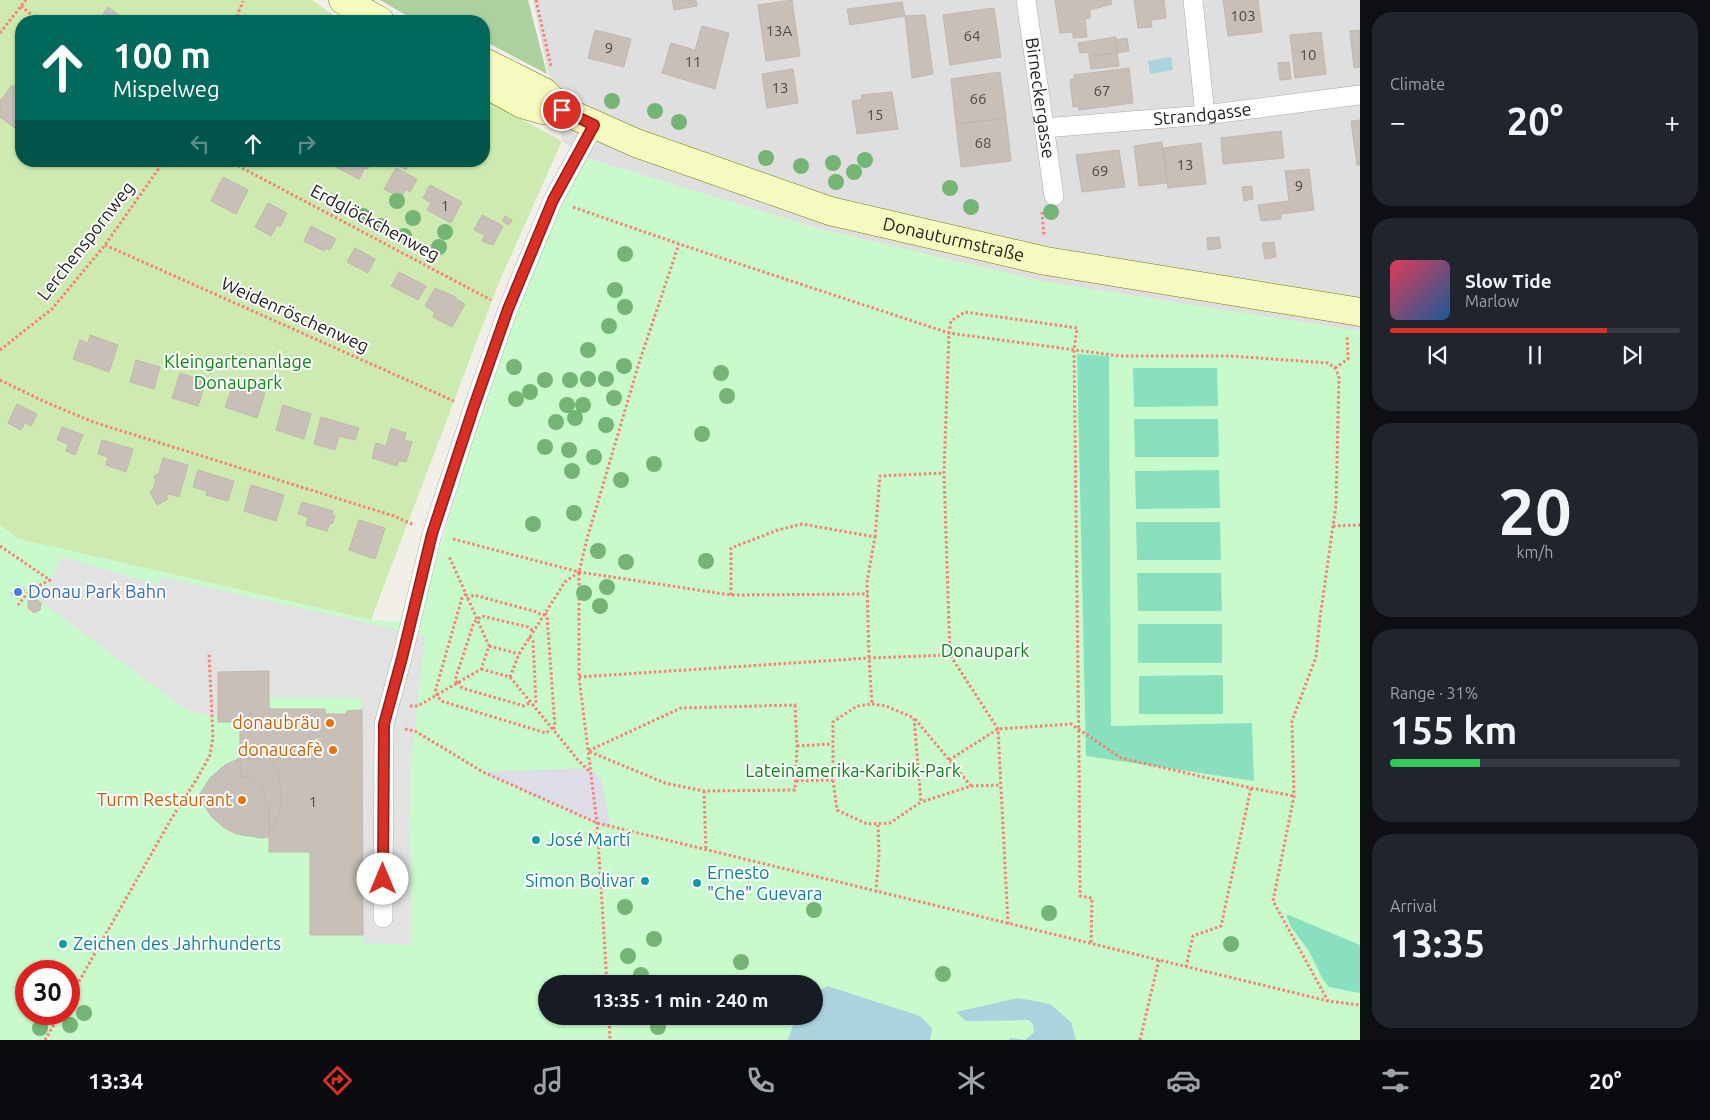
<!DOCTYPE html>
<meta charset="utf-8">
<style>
body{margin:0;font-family:Ubuntu,sans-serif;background:#20242c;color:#f1f3f6;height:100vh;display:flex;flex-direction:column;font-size:19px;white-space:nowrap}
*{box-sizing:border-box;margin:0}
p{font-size:16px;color:#9ea1a6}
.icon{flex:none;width:28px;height:28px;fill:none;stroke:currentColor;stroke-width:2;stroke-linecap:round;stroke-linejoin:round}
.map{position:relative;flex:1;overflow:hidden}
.side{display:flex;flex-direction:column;gap:12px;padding:12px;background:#0d0f14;width:350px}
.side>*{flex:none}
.banner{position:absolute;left:15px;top:15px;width:475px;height:152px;border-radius:20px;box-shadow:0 1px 4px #0004;background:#00695c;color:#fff;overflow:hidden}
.speed{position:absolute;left:15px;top:960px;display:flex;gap:10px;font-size:25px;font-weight:700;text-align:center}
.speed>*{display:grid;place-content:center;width:65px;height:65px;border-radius:50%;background:#171b24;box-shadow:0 1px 4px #0004;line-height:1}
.speed .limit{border:8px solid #d22;background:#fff;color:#111}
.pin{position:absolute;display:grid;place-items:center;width:42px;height:42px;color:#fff;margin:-21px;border:2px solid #fff;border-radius:50%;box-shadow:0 1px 5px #0007}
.me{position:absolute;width:55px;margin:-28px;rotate:0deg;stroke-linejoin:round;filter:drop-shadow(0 0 4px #0008)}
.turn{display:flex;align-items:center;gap:18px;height:105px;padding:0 15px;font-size:22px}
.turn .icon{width:65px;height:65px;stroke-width:2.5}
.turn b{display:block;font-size:35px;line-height:42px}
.lanes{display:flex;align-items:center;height:48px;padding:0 15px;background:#0003;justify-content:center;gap:25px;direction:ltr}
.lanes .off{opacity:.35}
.big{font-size:38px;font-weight:700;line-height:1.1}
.side .card{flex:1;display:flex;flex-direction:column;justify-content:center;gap:8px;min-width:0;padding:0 18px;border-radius:20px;background:#20242c}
.side .dial{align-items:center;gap:0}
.dial b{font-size:65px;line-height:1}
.song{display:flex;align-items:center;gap:15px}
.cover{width:60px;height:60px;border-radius:8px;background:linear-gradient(135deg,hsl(350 70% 55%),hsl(210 70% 35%))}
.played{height:5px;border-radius:2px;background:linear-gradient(90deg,#d93025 75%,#363941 75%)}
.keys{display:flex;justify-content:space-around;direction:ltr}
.heat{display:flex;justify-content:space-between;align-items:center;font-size:28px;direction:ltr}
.charge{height:8px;border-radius:4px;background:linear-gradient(90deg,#34c759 31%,#363941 0)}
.trip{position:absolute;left:538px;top:975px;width:285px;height:50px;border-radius:25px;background:#171b24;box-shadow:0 1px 4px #0004;font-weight:700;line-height:50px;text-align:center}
.menu{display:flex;height:80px;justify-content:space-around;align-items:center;background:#090b0e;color:#9ea1a6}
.menu .icon{width:35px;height:35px}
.menu .active{color:#d93025}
.menu b{font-size:22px;color:#f1f3f6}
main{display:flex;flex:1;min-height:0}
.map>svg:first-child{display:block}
</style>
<main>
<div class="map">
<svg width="1360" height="1040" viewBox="0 0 1360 1040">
<rect width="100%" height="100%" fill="#f2efe9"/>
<path fill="#e0dfdf" d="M533 0H1360V331L1054 287 820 229 583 157 562 141Z"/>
<path fill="#cdebb0" d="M0 0H312L342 21H21V161H484V99L562 141 498 285 371 620 18 539 0 525Z"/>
<path fill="#add19e" d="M380 0H528L547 74 490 44 484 43V21H416Z"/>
<path fill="#c8facc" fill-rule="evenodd" d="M583 157 820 229 1041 281 1360 331V1040H0V525L18 539 371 620 418 622 508 318ZM26 971H69V1014H26ZM546 984H814V1016H546Z"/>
<path fill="#88e0be" d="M1077 354 1109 356 1111 726 1252 723 1254 781 1086 756Z
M1133 368H1217L1218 406 1134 407Z
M1134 419H1218L1219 457H1135Z
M1219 470 1220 508 1136 509 1135 471Z
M1136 522H1220L1221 560H1137Z
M1137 573H1221L1222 611H1138Z
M1138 624H1222V663H1138Z
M1223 675V714H1139V676Z
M1286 914 1360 945V993L1329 987 1322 978 1309 951 1291 927Z"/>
<path fill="#e2e2e2" d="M62 557 159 585 161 577 425 636 410 773 409 824 412 945 363 943 361 698H270L269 672H218V715L207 716 188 710 178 704 39 600Z"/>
<path fill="#dddde8" d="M587 768 601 778 611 827 597 823 483 772Z"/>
<path fill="#aad3df" d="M1171 57 1173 70 1150 74 1148 61Z
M827 986 920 1016 932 1028 930 1040H788L796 1016H814V994Z
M1018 998 1050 1004 1071 1022 1076 1040H1009L1010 1038 1025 1040 1034 1032 1033 1024 1029 1020 966 1021 956 1012Z"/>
<path fill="#c7bfb8" stroke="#c4b6ab" d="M672 0H696L697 6 674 10Z
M792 0 800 56 766 61 758 5Z
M1055 0H1111L1112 4 1090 10V18L1085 19 1087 37 1073 38V32L1060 33Z
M1134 0H1164L1166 18 1151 20 1152 27 1138 28Z
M1223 0H1258L1262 32 1228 36Z
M902 2 905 16 850 25 847 9Z
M108 7 123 18 120 21H98Z
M994 8 1001 57 950 65 943 15Z
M925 15 933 74 912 78 905 16Z
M702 26 729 33 715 89 662 73 671 43 695 50Z
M595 30 631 39 624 67 588 58Z
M1360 30V67L1354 68 1350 31Z
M1321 32 1326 74 1295 78 1290 35Z
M1116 37 1117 53 1089 56V52L1080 53 1078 43Z
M1127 38 1129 51 1117 53 1116 40Z
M1117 53 1119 66 1091 69 1089 56Z
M1289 62 1291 79 1280 80 1278 63Z
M1129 68 1133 103 1079 110 1078 106 1073 107 1070 80 1074 79V75Z
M793 69 798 103 767 108 762 74Z
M1000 72 1006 118 956 124 951 79Z
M12 85 21 92V120L15 128 0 117V101Z
M892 92 898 129 857 134 852 101 862 99 861 95Z
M1006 118 1011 161 961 167 956 124Z
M1360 120V165H1357L1351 121Z
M1281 131 1284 158 1223 164 1221 138Z
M1162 142 1167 183 1139 186 1134 146Z
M1201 143 1206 184 1168 188 1163 148Z
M1119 150 1125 187 1082 192 1076 155Z
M334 161H372L368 169 365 168 359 179 332 165Z
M401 161 408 165 406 170 398 165Z
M396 168 417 179 410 192 406 189 401 198 384 189Z
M1309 169 1314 210 1281 214V219L1261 221 1258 205 1289 201 1285 171Z
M223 177 248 190 236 214 211 201Z
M430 185 462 202 451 223 427 210 431 203 423 198Z
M1252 186 1253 199 1244 201 1242 187Z
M268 203 287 213 280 227 277 225 271 236 255 227Z
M482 215 503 226 493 245 482 241 485 235 474 230Z
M505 216 512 220 509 225 502 221Z
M311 226 336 239 330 250 325 248 324 251 304 241Z
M1219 237 1221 248 1208 250 1207 238Z
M1274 242 1276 257 1265 259 1262 243Z
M355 248 375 259 368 273 347 262Z
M399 272 426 286 418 300 391 286Z
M435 288 456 297V299L465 304 452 327 433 317 435 312 425 306Z
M90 335 118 345 109 372 73 359 80 340 88 343Z
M136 360 160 367 154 389 130 382Z
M180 373 206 381 198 406 172 398Z
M234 382 265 393 257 418 225 407Z
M17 404 37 414 31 426 25 423 21 430 8 423Z
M283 405 311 414 304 439 276 430Z
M321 417 359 428 355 440 339 436 335 450 314 444Z
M62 427 83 435 75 455 66 451 68 444 57 440Z
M391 428 406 433 404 440 412 442 406 462 399 461 397 466 372 458 376 443 386 446Z
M102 440 133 449 126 472 106 465 108 457 98 454Z
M163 458 188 465 179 497 169 494 166 496 168 499 157 505 150 492 153 489 156 480 154 476 159 473Z
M198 470 234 481 228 501 206 495 207 491 193 487Z
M251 485 284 495 276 521 244 511Z
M302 502 333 511 332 515 335 516 332 524 330 523 327 531 306 525 308 517 298 514Z
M359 520 385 528 375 559 349 550Z
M18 585 25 590 18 599 11 594Z
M35 598 41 603 40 610 34 613 28 608V601Z
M269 671V709H325V714H346L347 711 362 710 363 935H310V852H269V804L263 805 266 800 261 784 247 776 242 778 240 758V722H218V672Z
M255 755 268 756 278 773 281 789V805L278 818 268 837 262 838 236 834 223 827 212 817 198 797 210 778 225 765 240 758Z"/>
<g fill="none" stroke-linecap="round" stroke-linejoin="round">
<g stroke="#a9a9a9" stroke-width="20">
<g id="minor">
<path id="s1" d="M1026 0 1054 196"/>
<path d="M1193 0 1205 115"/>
<path id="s2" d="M1044 128 1205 115 1360 95"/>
<path d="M383 918 384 724 402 658 432 534 473 409 508 309 553 200 594 125"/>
</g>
</g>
<g stroke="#707d05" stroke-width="29">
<g id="secondary">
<path d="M343 0 380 21"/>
<path id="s3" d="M484 62 544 92 562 110 636 143 830 211 1046 261 1360 312"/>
<path d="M484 83 522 104 543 110H562"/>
</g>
</g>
<path stroke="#fa8072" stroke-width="3" stroke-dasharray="2.5 2.5" stroke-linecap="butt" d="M536 0 551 67
M21 6 39 21
M235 21 243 1
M0 33 26 0
M229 161 491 300
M573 207 679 244 949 333 1120 356H1231L1328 363 1335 368 1339 376 1336 505 1333 526 1320 618 1316 657 1292 721 1294 796 1273 901 1328 1001
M1042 212 1044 236
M105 245 454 401
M0 350 52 309 105 245 164 161
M1335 368 1348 359 1347 335
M0 380 43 401 93 422 394 516 414 525
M1333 526 1360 525
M875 537 880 476 944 473
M453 539 579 572 731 595 868 594
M0 546 50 580 30 590 18 605
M466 594 462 598 435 692 441 701 546 733 552 728
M731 595V548L778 530 802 524 875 537 867 582 869 658 872 704
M467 599 474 595 537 612 543 616
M545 613 547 616 555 727 553 729
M529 637 533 641 536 703 533 705
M489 646 519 654
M481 669 510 677 519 654 565 582 579 572
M510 677 578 760 590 772
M579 677 869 658 950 655
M458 682 462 688 524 706 531 702
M457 683 455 680 474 622 482 616 528 627 533 631
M872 704 886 706 914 718 921 802 890 823 867 824 837 810 833 780V722L857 706Z
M795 705 797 746 795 790 704 791 665 783 588 751 681 708Z
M410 706H418L481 669 489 646 449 556
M915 719 971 786 921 802
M405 729 415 731 483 772 597 823 1159 960 1328 1001 1360 1005
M797 746 832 744
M949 760 998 729 1071 724 1121 758 1251 788 1294 796
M796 781 833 780
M971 786 1000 785
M704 791 706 850
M876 892 879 855 878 823
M1008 924 998 729 950 655 944 473 949 333 951 321 965 312 1077 328 1074 350 1079 755 1080 896 1092 898 1091 944
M1186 967 1193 936 1221 926 1251 788
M607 984 597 823 579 677V572L587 539 639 363 679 244
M69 999 170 821 198 777 210 755 213 738 209 653
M609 1016 610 1040
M45 1040 60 1014
M1140 1040 1159 960"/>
<use href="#minor" stroke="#fff" stroke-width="19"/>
<use href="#secondary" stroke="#f7fabf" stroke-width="28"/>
</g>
<g fill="#74b475">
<circle cx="612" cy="101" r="8"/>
<circle cx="655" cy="111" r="8"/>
<circle cx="679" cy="122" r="8"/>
<circle cx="766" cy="158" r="8"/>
<circle cx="865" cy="160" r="8"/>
<circle cx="833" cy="163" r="8"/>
<circle cx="801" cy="166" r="8"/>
<circle cx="854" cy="172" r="8"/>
<circle cx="836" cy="182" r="8"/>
<circle cx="950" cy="188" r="8"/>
<circle cx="397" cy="201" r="8"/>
<circle cx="971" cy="207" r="8"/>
<circle cx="1051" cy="212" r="8"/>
<circle cx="363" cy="216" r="8"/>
<circle cx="413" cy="218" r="8"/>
<circle cx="381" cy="226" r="8"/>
<circle cx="445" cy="232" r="8"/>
<circle cx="404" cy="236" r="8"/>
<circle cx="439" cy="247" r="8"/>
<circle cx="625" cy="254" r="8"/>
<circle cx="615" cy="290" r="8"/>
<circle cx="625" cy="307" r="8"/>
<circle cx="609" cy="326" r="8"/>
<circle cx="588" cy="350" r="8"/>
<circle cx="624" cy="366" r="8"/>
<circle cx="514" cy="367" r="8"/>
<circle cx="721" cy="373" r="8"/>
<circle cx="588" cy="379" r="8"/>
<circle cx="606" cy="379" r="8"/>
<circle cx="545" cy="380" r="8"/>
<circle cx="570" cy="380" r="8"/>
<circle cx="530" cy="392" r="8"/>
<circle cx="727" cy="396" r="8"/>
<circle cx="614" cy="398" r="8"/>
<circle cx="516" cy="399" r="8"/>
<circle cx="567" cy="405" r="8"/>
<circle cx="583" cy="405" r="8"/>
<circle cx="575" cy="418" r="8"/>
<circle cx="556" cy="422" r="8"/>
<circle cx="606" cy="425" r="8"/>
<circle cx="702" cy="434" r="8"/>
<circle cx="545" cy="447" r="8"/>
<circle cx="569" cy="450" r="8"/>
<circle cx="594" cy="457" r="8"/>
<circle cx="654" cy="464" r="8"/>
<circle cx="572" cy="471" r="8"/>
<circle cx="621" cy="480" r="8"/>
<circle cx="574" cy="513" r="8"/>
<circle cx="533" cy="524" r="8"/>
<circle cx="598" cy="551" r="8"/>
<circle cx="706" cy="561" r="8"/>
<circle cx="626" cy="562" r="8"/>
<circle cx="607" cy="587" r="8"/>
<circle cx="584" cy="593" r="8"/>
<circle cx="600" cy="606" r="8"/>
<circle cx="625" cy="907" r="8"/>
<circle cx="814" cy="910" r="8"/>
<circle cx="1049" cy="913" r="8"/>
<circle cx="654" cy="939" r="8"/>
<circle cx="1231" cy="944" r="8"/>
<circle cx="628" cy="956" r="8"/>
<circle cx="741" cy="962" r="8"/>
<circle cx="943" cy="974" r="8"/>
<circle cx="641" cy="975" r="8"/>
<circle cx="84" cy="1013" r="8"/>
<circle cx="70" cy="1025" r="8"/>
<circle cx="658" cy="1027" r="8"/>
<circle cx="40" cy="1028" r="8"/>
</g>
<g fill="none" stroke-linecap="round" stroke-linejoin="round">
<g stroke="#8d1f18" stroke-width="12">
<path id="route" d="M383 879 384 724 402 658 432 534 473 409 508 309 553 200 594 125 562 110"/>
</g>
<use href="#route" stroke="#d93025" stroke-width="9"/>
</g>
<circle fill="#3f7fe0" stroke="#fff" stroke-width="2" cx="18" cy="592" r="5"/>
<g fill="#e8710a" stroke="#fff" stroke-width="2">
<circle cx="330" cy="723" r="5"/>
<circle cx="333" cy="750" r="5"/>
<circle cx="242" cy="800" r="5"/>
</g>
<g fill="#0f9aa8" stroke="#fff" stroke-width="2">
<circle cx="536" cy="840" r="5"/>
<circle cx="645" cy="881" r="5"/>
<circle cx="697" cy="883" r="5"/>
<circle cx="63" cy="944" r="5"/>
</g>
<g text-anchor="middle" stroke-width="4" stroke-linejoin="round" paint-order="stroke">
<g font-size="15" fill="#4b4948">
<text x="1243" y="21">103</text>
<text x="779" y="36">13A</text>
<text x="972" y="41">64</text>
<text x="609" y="53">9</text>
<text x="1308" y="60">10</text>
<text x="693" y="67">11</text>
<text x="780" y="93">13</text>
<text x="1102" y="96">67</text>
<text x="978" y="104">66</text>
<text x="875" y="120">15</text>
<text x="983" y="148">68</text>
<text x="1185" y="170">13</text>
<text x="1100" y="176">69</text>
<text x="1299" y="191">9</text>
<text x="445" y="211">1</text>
<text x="313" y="807">1</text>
</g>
<g font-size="18" fill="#222" stroke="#fff">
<text dy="6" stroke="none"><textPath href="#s1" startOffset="99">Birneckergasse</textPath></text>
<text dy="6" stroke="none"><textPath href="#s2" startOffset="159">Strandgasse</textPath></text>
<text transform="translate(375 223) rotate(28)" y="6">Erdglöckchenweg</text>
<text dy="6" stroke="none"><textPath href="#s3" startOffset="506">Donauturmstraße</textPath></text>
<text transform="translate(86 241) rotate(-52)" y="6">Lerchenspornweg</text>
<text transform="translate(295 315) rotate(24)" y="6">Weidenröschenweg</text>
</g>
<g font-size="18" fill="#0c8416" stroke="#fff">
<text x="238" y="368">Kleingartenanlage<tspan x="238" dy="21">Donaupark</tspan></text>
<text x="985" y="657">Donaupark</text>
<text x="853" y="777">Lateinamerika-Karibik-Park</text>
</g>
<g font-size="18" fill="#366cbe" stroke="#fff" text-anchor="start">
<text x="28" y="598">Donau Park Bahn</text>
</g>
<g font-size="18" fill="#c56008" stroke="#fff" text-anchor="end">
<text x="320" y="729">donaubräu</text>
<text x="323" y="756">donaucafè</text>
<text x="232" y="806">Turm Restaurant</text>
</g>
<g font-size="18" fill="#0d838f" stroke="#fff" text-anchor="start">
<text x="546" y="846">José Martí</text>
<text x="707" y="879">Ernesto<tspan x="707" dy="21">"Che" Guevara</tspan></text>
<text x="635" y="887" text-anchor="end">Simon Bolivar</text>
<text x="73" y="950">Zeichen des Jahrhunderts</text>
</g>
</g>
</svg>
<div class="speed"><div class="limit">30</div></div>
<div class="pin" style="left:562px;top:110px;background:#d93025"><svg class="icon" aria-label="arrive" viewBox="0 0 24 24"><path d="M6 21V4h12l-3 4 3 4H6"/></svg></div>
<svg class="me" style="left:383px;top:879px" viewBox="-20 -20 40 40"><circle r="19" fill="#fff"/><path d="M0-13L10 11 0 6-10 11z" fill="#d93025"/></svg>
<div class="trip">13:35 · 1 min · 240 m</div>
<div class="banner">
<div class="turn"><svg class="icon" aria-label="ahead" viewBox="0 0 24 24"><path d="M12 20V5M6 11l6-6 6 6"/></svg><div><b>100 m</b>Mispelweg</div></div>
<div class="lanes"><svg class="icon off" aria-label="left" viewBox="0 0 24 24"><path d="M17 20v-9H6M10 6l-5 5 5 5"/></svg><svg class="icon" aria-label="ahead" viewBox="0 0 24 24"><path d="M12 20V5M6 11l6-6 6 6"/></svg><svg class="icon off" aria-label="right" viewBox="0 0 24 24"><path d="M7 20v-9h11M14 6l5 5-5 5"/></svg></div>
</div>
</div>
<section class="side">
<div class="card"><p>Climate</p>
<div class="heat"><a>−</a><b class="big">20°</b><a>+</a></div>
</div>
<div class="card">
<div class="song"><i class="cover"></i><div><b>Slow Tide</b><p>Marlow</p></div></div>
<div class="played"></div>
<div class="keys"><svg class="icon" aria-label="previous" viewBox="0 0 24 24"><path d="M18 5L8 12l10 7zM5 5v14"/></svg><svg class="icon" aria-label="pause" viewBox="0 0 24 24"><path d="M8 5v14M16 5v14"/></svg><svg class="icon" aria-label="next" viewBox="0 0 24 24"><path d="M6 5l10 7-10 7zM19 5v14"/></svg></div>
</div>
<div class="card dial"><b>20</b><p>km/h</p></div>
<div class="card"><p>Range · 31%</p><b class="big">155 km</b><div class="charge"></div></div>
<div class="card"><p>Arrival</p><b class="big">13:35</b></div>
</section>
</main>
<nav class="menu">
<b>13:34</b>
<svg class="icon active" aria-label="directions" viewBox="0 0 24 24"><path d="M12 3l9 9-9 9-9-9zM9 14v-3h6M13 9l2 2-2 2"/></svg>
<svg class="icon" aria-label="music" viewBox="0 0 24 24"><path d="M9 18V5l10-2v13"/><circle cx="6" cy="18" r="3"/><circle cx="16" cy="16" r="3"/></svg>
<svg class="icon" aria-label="phone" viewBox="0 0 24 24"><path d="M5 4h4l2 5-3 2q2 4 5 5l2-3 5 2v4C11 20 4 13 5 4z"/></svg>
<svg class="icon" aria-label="climate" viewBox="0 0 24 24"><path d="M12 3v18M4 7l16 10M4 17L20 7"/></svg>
<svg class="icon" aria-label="car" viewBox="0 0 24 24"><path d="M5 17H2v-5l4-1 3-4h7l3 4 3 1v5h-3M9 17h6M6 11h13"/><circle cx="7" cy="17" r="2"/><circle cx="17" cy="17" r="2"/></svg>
<svg class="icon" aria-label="filters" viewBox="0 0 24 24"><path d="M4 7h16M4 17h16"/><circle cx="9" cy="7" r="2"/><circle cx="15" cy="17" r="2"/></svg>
<b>20°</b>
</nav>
